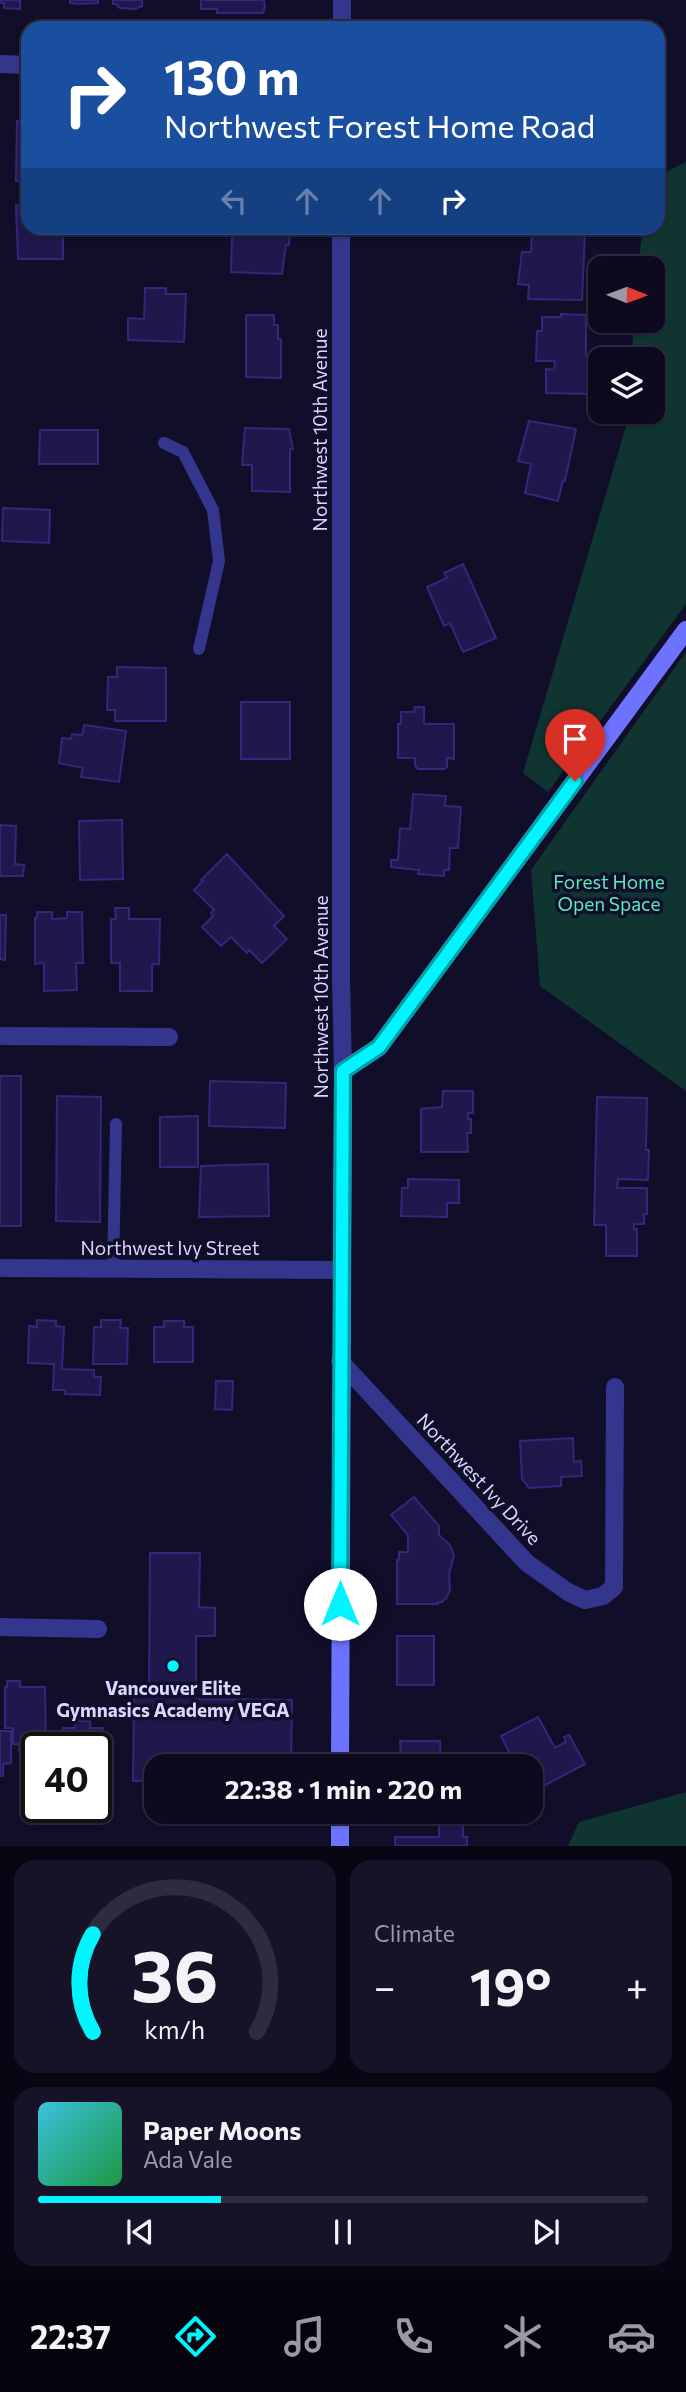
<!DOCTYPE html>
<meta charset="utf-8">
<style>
body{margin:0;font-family:Commissioner,sans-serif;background:#161329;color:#f1f3f6;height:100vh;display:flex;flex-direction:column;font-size:26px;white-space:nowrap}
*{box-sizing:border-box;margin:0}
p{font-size:23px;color:#9a9aa5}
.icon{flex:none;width:38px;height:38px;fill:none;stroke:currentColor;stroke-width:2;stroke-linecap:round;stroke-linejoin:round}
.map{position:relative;height:1846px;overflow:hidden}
.panel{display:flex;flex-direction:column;gap:14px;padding:14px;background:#070612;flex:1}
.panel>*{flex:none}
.guide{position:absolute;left:21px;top:21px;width:644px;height:214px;border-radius:21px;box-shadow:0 2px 5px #0004,0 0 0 2px #2d2b3e;background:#1a4fa0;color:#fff;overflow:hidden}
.needle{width:46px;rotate:91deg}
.tools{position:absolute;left:588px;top:256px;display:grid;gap:14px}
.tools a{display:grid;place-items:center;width:77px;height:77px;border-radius:14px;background:#0d0a20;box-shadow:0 2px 5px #0004,0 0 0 2px #2d2b3e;font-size:35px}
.speed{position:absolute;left:21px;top:1732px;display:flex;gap:14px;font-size:35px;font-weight:700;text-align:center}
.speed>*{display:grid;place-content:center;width:91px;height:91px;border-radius:50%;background:#0d0a20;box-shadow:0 2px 5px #0004,0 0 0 2px #2d2b3e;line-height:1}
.speed .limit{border:4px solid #111;border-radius:10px;background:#fff;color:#111}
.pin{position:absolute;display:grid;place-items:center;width:60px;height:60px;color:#fff;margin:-72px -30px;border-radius:50% 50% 50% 0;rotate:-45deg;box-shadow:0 0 7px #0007}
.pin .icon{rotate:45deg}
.me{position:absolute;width:77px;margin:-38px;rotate:0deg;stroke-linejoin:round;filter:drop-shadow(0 0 5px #0008)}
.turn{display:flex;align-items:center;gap:24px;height:147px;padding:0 28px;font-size:32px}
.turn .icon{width:91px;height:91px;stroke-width:2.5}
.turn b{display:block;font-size:49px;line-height:60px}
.lanes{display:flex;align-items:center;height:66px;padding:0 28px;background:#0003;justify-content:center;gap:35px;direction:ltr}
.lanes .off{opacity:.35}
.big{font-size:52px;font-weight:700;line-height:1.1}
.panel .tile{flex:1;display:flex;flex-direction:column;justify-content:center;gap:10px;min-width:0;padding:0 24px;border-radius:21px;background:#161329}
.panel .dial{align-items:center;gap:0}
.dial svg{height:182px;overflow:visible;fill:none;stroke:#2d2b3e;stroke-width:7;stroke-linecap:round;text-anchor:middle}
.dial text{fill:#f1f3f6;stroke:none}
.song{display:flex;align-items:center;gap:21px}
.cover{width:84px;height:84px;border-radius:10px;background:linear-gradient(135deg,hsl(190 70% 55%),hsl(140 70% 35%))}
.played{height:7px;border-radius:4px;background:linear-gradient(90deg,#02f5ff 30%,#2d2b3e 30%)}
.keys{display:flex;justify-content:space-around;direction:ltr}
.heat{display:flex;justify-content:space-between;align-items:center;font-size:38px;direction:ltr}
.panel .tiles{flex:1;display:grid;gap:14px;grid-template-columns:1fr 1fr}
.tile:last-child{grid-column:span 2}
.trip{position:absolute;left:144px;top:1754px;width:399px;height:70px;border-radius:21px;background:#0d0a20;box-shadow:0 2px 5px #0004,0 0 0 2px #2d2b3e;font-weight:700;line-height:70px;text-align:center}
.tab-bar{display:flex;height:112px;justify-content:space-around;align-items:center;background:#05040d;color:#9a9aa5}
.tab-bar .icon{width:49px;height:49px}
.tab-bar .current{color:#02f5ff}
.tab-bar b{font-size:32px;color:#f1f3f6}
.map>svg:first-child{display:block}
</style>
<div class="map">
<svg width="686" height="1846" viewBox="0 0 686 1846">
<rect width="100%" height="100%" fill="#110e2a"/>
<path fill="#103531" d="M686 162V604L548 792 523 773 627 423 628 411H653V359H632L634 320H653V268H638L643 228H658V176Z
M686 652V1091L540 986 531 870Z
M686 1792V1846H568L579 1822Z"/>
<path fill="#1f184d" stroke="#33277b" stroke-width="2" d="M0 0H20V9L4 8V3H0Z
M70 0H98V3L81 4 70 3Z
M113 0H142V6L135 9 120 8 116 4H113Z
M201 0H264L265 7 263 13H217V9H201Z
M17 121H28V181H16Z
M25 203H28V228H63V259H18L16 205 25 206Z
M225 228H290L289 245H286L282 274 231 272 232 234 224 233Z
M532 228H569V230L585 231 582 300 528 299 529 285 518 284 522 252H531Z
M145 288H166V294H186L184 342 128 340V318L144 319Z
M561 314 586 315V355H590L589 394 546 393V369L554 370 555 361H536L537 331H542V317H561Z
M246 315H274V325H278V339H281V378L246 377Z
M529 421 576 429 565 481 563 480 558 501 525 493 531 464 518 461Z
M245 428 289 429 293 449H290V492L252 491V465H242Z
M40 430H98V464H39Z
M3 508 50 510 49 543 2 541Z
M463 564 496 638 463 652 450 623 444 626 427 587 447 578 444 573Z
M117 667 166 668V721H115V710H107L108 677H117Z
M241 702H290V759H241Z
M415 707H424V724H454V759L447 758V767L444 769H418L415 766V758H398V724H401V712H414Z
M84 725 126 731 119 782 81 777 83 768 59 763 62 738 71 739 72 734 82 735Z
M413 794 446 796 445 806 461 807 458 848H450L449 870H444V876L418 874 419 870 391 867V860H398L400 828 410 829Z
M122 820 123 879 80 880 79 821Z
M0 825 16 826 15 864 24 865 23 876H0Z
M227 854 284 916 274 926 287 939 262 963 249 950 247 953 231 937 221 946 202 927 213 916 211 913 214 910 194 890 203 881 201 880Z
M115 908H129V919H160L159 964H152V991H120V963H111V919H116Z
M37 912H52V919L67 918V912H82L83 963H76L77 990 44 991V963L35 964V918H37Z
M0 915H6L5 960 0 959Z
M0 1076H21V1226H0Z
M210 1081 286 1083 285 1128 209 1126Z
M443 1091H473V1113H468V1119H471V1133H467L468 1152H421V1109L442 1107Z
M57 1096 101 1097 100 1222 56 1221Z
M597 1097 647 1098 646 1150H649L648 1180 618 1179 617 1188H647V1214H644V1224H634V1229H637V1256H606V1225H594Z
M198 1116V1167H160V1117Z
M268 1164 269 1216 199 1217 201 1166Z
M408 1179 459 1180V1203H447V1217L401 1216 402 1188H408Z
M37 1320 56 1321V1326L64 1327 62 1369 94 1370V1377H101L100 1395 65 1394V1390H53L54 1364 28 1363 29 1326 37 1327Z
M101 1320H121L120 1328H128L127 1364H93L94 1327H101Z
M164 1321H184V1327H193V1362H154V1327H164Z
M216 1381H233L232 1410 215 1409Z
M573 1438 574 1462 581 1461 582 1476 561 1477V1486L529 1488 522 1479 520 1441Z
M414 1497 439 1526V1535L450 1545 454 1556 449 1574 450 1590 447 1597 442 1602H438V1604H397V1560H399V1552H408V1535L391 1515Z
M150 1553H200L199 1607 215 1608V1636H196V1699L292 1700 291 1766H156V1781H133L134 1695H149Z
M397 1636H434V1685H397Z
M7 1681H20V1687H45L46 1744H35V1752H19V1744H13V1728H5V1687H7Z
M538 1717 555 1748 566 1742 564 1737 569 1735 585 1764 530 1793V1766H516L501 1736Z
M76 1721H90V1728H103L104 1767H96V1748H63V1728H75Z
M0 1731H11V1763L3 1764V1776H0Z
M400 1741H440L441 1766H397V1764L405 1763 406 1758H401Z
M58 1808H86L87 1810 58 1811Z
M439 1811H469V1817L439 1818Z
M439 1822H463V1837H467V1846H395V1837H439Z"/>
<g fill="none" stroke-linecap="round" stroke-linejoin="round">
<path stroke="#34368d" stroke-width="12" d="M164 443 183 452 213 510 219 561 199 649
M113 1269 116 1124"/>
<path stroke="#34368d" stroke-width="18" d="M342 28V0
M0 64 28 65
M341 228V978L343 1071
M0 1036 169 1037
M0 1268 340 1270
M340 1361 527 1563 568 1592 585 1600 603 1596 614 1587 615 1387
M0 1627 98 1629"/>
<path stroke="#6d73ff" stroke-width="18" d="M340 1766 343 1071 379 1047 686 630
M340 1846V1811"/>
</g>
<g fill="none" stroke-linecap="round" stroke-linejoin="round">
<g stroke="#019fa6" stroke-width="18">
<path id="route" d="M340 1604 343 1071 379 1047 575 781"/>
</g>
<use href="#route" stroke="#02f5ff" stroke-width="12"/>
</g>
<circle fill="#02f5ff" stroke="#110e2a" stroke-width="2.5" cx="173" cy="1666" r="7"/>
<g text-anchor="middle" stroke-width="7" stroke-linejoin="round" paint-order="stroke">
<g font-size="19" fill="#d9d6ff" stroke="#110e2a">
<text transform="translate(320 430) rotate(-90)" y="7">Northwest 10th Avenue</text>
<text transform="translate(321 997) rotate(-90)" y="7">Northwest 10th Avenue</text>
<text x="170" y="1255">Northwest Ivy Street</text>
<text transform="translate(479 1479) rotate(47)" y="7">Northwest Ivy Drive</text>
</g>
<g font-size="19" fill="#56ecbd" stroke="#110e2a">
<text x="609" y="889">Forest Home<tspan x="609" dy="22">Open Space</tspan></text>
</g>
<g font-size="19" font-weight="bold" fill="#d9d6ff" stroke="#110e2a">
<text x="173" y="1695">Vancouver Elite<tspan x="173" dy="22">Gymnasics Academy VEGA</tspan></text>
</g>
</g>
</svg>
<div class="tools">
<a><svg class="needle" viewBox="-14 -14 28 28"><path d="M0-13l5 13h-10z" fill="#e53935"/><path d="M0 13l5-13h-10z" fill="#9a9aa5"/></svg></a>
<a><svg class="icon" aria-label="layers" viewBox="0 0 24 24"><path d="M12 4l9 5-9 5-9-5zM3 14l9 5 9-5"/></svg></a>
</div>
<div class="speed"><div class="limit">40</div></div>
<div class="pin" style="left:575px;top:781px;background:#d93025"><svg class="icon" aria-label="arrive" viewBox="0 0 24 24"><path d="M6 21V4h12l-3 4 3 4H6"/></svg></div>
<svg class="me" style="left:340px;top:1604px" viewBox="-20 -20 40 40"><circle r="19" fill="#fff"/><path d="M0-13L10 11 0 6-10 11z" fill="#02f5ff"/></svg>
<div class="trip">22:38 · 1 min · 220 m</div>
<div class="guide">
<div class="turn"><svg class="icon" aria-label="right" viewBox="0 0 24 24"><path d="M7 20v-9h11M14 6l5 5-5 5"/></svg><div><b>130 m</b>Northwest Forest Home Road</div></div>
<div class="lanes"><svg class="icon off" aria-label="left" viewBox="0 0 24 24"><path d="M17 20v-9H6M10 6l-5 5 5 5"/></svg><svg class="icon off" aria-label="ahead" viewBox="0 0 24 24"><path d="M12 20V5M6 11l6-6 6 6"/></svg><svg class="icon off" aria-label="ahead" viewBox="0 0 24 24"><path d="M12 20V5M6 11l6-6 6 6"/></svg><svg class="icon" aria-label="right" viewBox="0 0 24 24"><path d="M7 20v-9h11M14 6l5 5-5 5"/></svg></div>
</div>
</div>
<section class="panel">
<div class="tiles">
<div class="tile dial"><svg viewBox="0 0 100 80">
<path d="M14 69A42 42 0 1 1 86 69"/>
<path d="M14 69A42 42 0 0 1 14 26" stroke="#02f5ff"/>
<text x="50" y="56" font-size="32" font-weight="700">36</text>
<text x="50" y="72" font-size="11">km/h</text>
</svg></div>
<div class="tile"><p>Climate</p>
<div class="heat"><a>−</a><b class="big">19°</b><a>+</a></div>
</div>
<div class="tile">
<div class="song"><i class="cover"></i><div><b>Paper Moons</b><p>Ada Vale</p></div></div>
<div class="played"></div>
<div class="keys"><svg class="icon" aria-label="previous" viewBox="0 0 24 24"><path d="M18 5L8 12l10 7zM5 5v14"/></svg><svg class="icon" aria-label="pause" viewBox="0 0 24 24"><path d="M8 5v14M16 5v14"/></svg><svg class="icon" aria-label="next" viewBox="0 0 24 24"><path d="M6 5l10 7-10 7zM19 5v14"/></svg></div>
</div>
</div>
</section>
<nav class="tab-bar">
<b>22:37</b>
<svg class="icon current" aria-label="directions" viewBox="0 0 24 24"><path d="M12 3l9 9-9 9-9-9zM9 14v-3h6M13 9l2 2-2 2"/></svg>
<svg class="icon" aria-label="music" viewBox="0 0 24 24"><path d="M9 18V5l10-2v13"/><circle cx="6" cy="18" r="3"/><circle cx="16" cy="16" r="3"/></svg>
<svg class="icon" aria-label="phone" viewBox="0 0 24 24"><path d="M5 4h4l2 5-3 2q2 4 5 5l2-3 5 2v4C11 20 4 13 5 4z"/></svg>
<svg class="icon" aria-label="climate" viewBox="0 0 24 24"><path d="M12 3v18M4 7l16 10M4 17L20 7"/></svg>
<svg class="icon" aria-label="car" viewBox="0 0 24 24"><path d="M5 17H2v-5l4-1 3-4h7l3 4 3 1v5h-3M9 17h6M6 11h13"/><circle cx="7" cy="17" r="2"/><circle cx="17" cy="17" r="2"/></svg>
</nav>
